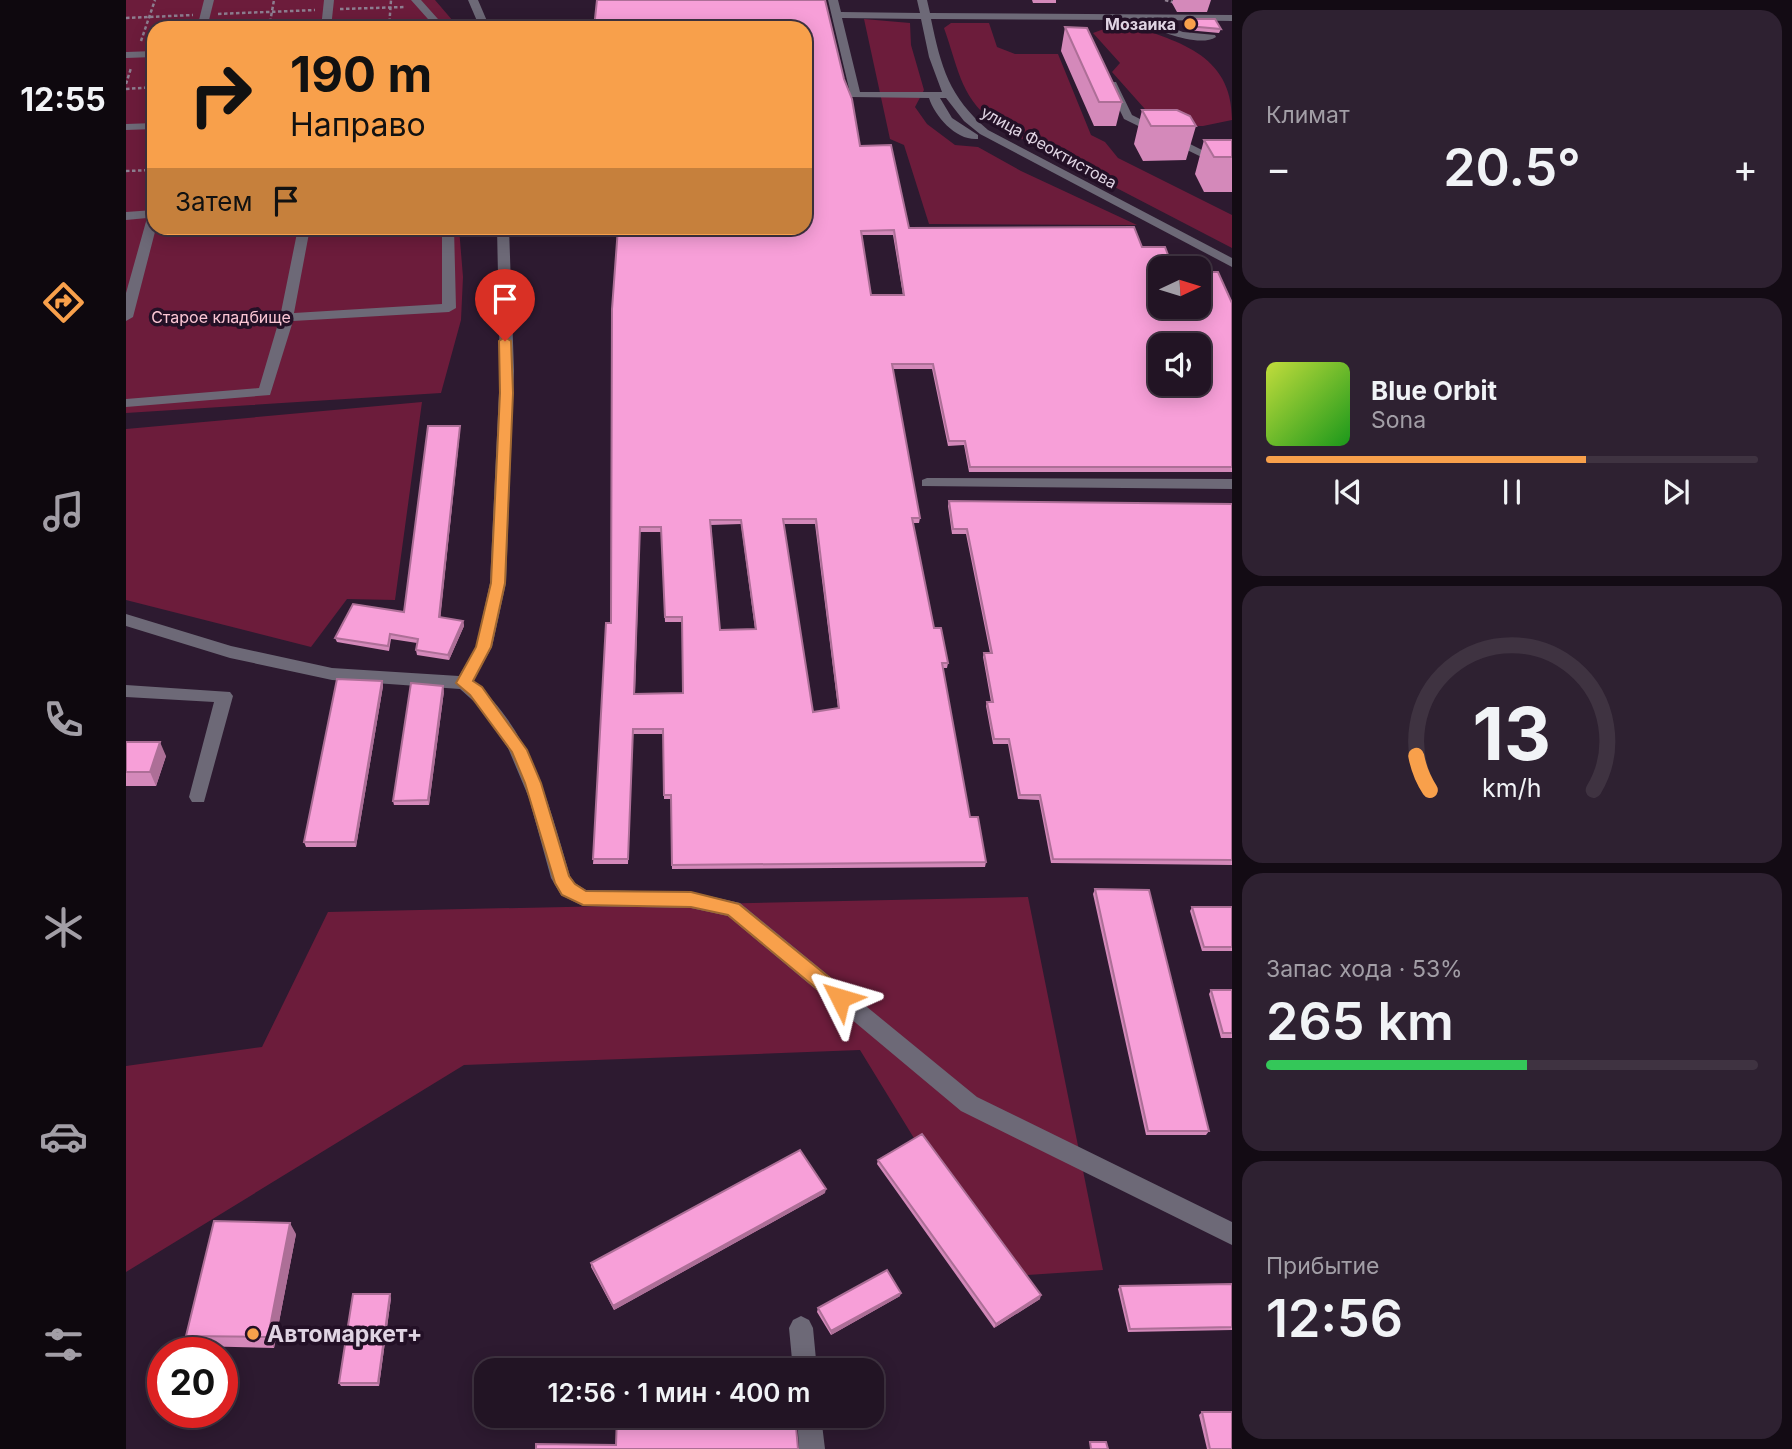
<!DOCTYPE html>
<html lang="ru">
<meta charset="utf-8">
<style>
body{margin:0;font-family:Inter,sans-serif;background:#2e2131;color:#f1f3f6;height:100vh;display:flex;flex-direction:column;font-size:26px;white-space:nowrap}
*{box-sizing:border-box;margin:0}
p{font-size:23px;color:#a29ea6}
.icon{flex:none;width:38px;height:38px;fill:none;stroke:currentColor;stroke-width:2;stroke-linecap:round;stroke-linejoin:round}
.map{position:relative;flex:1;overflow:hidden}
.side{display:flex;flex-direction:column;gap:10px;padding:10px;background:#130b14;width:560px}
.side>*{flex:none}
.guide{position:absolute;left:21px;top:21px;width:665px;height:214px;border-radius:21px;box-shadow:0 4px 18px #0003,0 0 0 2px #3f3341;background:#f8a04b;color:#111;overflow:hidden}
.needle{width:46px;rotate:86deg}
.tools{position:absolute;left:1022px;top:256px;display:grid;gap:14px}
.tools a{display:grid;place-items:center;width:63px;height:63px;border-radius:14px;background:#221424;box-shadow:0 4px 18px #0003,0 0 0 2px #3f3341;font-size:35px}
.speed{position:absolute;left:21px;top:1337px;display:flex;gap:14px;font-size:35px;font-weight:700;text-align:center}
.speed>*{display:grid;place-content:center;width:91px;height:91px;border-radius:50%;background:#221424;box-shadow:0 4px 18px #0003,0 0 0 2px #3f3341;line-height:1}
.speed .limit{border:10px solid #d22;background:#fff;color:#111}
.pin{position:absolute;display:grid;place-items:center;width:60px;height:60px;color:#fff;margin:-72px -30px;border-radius:50% 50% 50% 0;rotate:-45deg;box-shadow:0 0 7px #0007}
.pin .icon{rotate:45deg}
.me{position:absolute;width:77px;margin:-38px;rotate:310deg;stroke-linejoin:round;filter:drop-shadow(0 0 5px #0008)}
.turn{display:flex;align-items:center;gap:24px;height:147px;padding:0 28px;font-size:32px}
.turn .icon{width:91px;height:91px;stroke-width:2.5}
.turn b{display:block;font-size:49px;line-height:60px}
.then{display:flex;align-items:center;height:66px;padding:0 28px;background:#0003;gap:14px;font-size:26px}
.big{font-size:52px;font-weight:600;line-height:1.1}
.side .card{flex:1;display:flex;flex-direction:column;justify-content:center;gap:10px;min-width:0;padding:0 24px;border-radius:21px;background:#2e2131}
.side .dial{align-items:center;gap:0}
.dial svg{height:182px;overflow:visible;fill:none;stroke:#3f3341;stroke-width:7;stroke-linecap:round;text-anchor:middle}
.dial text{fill:#f1f3f6;stroke:none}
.song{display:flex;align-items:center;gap:21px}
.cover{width:84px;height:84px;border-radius:10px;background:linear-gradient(135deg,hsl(70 70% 55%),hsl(120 70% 35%))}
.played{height:7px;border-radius:4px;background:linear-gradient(90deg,#f8a04b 65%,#3f3341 65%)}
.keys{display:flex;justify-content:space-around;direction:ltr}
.heat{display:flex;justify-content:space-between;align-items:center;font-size:38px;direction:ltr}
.charge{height:10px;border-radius:5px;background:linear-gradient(90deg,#34c759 53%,#3f3341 0)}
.trip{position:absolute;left:348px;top:1358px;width:410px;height:70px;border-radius:21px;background:#221424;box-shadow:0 4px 18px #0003,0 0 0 2px #3f3341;font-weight:600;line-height:70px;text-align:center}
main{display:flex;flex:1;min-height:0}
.tab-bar{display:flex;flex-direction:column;width:126px;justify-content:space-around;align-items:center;background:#0e080e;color:#a29ea6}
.tab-bar .icon{width:49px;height:49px}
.tab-bar .on{color:#f8a04b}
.tab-bar b{font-size:32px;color:#f1f3f6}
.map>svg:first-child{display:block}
</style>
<main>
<nav class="tab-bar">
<b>12:55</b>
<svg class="icon on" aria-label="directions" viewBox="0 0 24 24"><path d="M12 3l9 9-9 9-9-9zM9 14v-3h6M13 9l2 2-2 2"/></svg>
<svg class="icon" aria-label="music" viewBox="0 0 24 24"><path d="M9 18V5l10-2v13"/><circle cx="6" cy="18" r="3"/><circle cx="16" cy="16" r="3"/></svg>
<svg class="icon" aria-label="phone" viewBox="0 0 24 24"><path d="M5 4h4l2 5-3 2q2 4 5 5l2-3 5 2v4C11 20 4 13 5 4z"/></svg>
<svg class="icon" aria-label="climate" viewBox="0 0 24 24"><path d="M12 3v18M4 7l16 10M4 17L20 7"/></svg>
<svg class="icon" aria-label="car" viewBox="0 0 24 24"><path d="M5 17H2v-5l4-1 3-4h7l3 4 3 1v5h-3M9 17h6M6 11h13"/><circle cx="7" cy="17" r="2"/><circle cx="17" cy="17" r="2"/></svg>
<svg class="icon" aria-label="filters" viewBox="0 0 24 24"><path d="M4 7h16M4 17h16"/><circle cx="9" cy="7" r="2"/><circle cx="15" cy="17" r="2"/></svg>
</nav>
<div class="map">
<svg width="1106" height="1449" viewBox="0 0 1106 1449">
<rect width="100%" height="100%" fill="#2d1a30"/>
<path fill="#6c1c3b" d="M0 0H309L333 28H28V228H333L337 277 335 320 315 393 0 413Z
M738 19 784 23 785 45 798 90 789 107 801 124 829 145 852 147 895 171 1011 225 803 224 778 145 764 139Z
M997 22C1050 42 1106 52 1106 120L1077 126H1034L986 72 994 63 967 33Z
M825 23H863L871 47 889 54H932L965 135 979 142 992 158 1106 215V248L875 128C834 99 834 73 818 28Z
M296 402 269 600 221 599 185 647 0 600V429Z
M902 897 977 1270 873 1277 734 1050 338 1065 0 1272V1066L136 1047 202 912Z"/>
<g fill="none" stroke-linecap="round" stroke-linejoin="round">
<path stroke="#8d7e90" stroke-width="2.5" stroke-dasharray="3.5 2.5" stroke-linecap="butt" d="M1039 0 1050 3
M214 9 280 7
M92 14 189 10
M0 18 67 15
M143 28 148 0
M263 28 265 0
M15 41 29 0
M0 84 5 68
M0 89 28 87
M0 171 28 170"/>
<path fill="#6d6977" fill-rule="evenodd" d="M78 0H88L81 28H71Z
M198 0H208L205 28H195Z
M285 0H295L320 28H310Z
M342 0H352L361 21 360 28H350L351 21Z
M702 0H712L715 12 794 13 791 0H801L804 13 1106 15V21L1024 20 1057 32 1089 35 1090 37C1073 48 1034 31 1015 24V20L805 19C815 67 823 97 862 130L1106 258V267L854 134 838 121 820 98H814L826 118 852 135V139C831 141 809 117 803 98L725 97ZM716 18 795 19 803 57 816 92H734Z
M28 51V57L0 58V52Z
M982 82H990L1006 115 1106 165V172L998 119 981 84Z
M28 123V129L0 130V124Z
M28 210V228H30L7 317 0 321V293L21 218 0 220V212Z
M172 228H184L168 313 316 304V228H328L330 308 323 312 167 321 144 395 0 407V399L133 388 154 317Z
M371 228H383L388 371 380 583 366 647 347 681C406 732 423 805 444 876L449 883 460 890 565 892 614 903 851 1097 1106 1222V1245L835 1111 602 916 565 908 457 906 435 895 425 878 403 798 382 748 353 706 334 689 206 680 104 658 0 626V614L105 646 206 668 333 676 350 647 364 583 374 371Z
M801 478 1106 479V489L796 486V480Z
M0 685 104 692 107 696 78 802H66L63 797 88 702 0 697Z
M675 1316 683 1320 687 1328 691 1370H667L663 1328 667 1320Z
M671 1416H695L699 1449H673Z"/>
</g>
<path fill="#d489ba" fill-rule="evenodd" d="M906 0H930V3H907Z
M1047 0H1085L1081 12H1051L1046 3Z
M1059 19 1095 29 1093 33 1061 30 1057 23Z
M939 27 996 102 990 126H968L935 51Z
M1016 110 1070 126 1060 160 1017 161 1008 144Z
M1078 140H1106V192H1078L1069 174Z
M734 146 783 228 1016 247 1034 268 1106 303V472H843L838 445 822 446 806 369H767L794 518 793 523H787L808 628 822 663 821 668H817L844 817 860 862 859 867 546 869 545 799H538L537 734H507L502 864H467L485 623 492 228ZM736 235H767L777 295H745ZM615 524 629 629 594 630 585 525ZM657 524H689L712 708 687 712ZM514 532H535L539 622H556L557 693 509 694Z
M334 426V430L314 618 337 621 338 626 323 660 291 655 290 650 291 643 265 639 263 651 211 642 209 638 278 612Z
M823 501 1106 504V865L925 863 913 800 892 799 882 744H867L860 706 861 702H865L857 657 858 653H864L840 534H826L822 506Z
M256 681 257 686 230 847H180L178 842Z
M318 691 303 805H268L267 801Z
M0 742 40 756 30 786H0Z
M969 889 1083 1131 1080 1135H1020L967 894Z
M1066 907H1106V951H1076L1064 911Z
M1085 990H1106V1038H1095L1083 994Z
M752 1160 914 1299 868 1328 751 1164Z
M699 1193 488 1310 465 1267V1263Z
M170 1234 148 1348 68 1346 60 1336Z
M1106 1284V1330L1002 1332 992 1289 994 1286Z
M774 1296 705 1335 691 1312 692 1308Z
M265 1298 253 1386H215L213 1383Z
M1076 1412 1106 1449H1081L1073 1415Z"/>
<path fill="#ad6f97" d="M334 426V430L314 622 313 617Z
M337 621 338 626 323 660 322 655Z
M256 681 257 686 230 847 229 842Z
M317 686 318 691 303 805 302 800Z
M34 742 40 756 30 786 24 772Z
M700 1189 699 1193 488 1310 487 1306Z
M164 1223 170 1234 148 1348 142 1337Z
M775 1293 774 1296 705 1335V1331Z
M264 1294 265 1298 253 1386 252 1383Z
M915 1295 914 1299 868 1328 870 1324Z"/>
<path fill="#f79fd8" stroke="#ad6f97" stroke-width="2" fill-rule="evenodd" d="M471 0H699L718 79 726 99 734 146 765 145 783 228 1008 227 1016 247H1039L1047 268H1034V306H1073V272H1092L1106 303V467H844L839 441H823L807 364H766L794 518H786L808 628H815L822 663H816L844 817H852L860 862 546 865 545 795H538L537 729H507L502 859H467L480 623H485L486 309 492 228H679V28H468ZM768 230 778 295H745L735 231ZM1034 345H1073V383H1034ZM657 519H690L713 708 687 712ZM584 520H615L630 629 594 630ZM514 527H535L539 617H556L557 693 508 694Z
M1059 19H1089L1095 29 1062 26Z
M939 27 961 28 996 102H973Z
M1016 110H1051L1064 116 1070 126H1025Z
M1078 140H1106V157H1088Z
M302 426H334L313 617 337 621 322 655 290 650 292 639 264 634 262 646 209 638 227 604 278 612Z
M823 501 1106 504V860L927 859 914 795H894L883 739H868L861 702H867L858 653H866L841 529H827Z
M211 679 256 681 229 842H178Z
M285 683 317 686 302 800 267 801Z
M0 742H34L24 772H0Z
M969 889 1023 890 1083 1131H1022Z
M1066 907H1106V947H1078Z
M1085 990H1106V1033H1097Z
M796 1134 915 1295 870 1324 752 1160Z
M674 1150 700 1189 487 1306 465 1263Z
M88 1221 164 1223 142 1337 60 1336Z
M761 1270 775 1293 705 1331 692 1308Z
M1106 1284V1327L1004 1329 994 1286Z
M227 1294H264L252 1383H213Z
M493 1360 664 1361 666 1369H670V1370H492Z
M1076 1412H1106V1449H1084Z
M491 1416H669L672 1449H410V1444L490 1445Z
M964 1442H980L982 1449H965Z"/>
<path fill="#f8a04b" stroke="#a16831" stroke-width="2" d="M379 337 385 341 387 393 379 583 365 647 347 681 356 687 401 750 415 783 443 876 449 884 460 891 565 892 613 904 721 992 724 998 721 1003H708L602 915 565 907 457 905 436 895 429 883 399 783 386 752 344 695 330 683 350 647 365 583 374 393 373 341Z"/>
<g fill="#f8a04b" stroke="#231026" stroke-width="2.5">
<circle cx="1064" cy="24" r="7"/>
<circle cx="127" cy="1334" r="7"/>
</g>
<g text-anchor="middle" stroke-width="7" stroke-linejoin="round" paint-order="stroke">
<g font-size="16" font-weight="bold" fill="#e0d4e3" stroke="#231026" text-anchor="end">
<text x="1050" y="30">Мозаика</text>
</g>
<g font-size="16" fill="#e0d4e3" stroke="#231026">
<text transform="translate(923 147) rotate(29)" y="6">улица Феоктистова</text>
</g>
<g font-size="16" fill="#fbc6d4" stroke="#231026">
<text x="95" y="323">Старое кладбище</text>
</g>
<g font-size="23" font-weight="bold" fill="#e0d4e3" stroke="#231026" text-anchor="start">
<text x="141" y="1342">Автомаркет+</text>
</g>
</g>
</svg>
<div class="tools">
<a><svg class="needle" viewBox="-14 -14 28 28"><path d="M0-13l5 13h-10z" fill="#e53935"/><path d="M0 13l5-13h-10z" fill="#a29ea6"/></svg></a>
<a><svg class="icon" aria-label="sound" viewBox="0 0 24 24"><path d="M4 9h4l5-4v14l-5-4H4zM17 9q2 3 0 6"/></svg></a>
</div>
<div class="speed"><div class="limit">20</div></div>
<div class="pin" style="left:379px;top:341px;background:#d93025"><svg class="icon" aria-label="arrive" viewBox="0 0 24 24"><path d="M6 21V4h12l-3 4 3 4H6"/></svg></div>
<svg class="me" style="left:714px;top:998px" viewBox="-20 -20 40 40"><path d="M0-17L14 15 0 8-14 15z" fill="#f8a04b" stroke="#fff" stroke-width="4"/></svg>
<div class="trip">12:56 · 1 мин · 400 m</div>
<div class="guide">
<div class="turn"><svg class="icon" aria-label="right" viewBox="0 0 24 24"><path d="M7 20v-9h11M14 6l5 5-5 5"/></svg><div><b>190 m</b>Направо</div></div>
<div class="then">Затем<svg class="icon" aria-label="arrive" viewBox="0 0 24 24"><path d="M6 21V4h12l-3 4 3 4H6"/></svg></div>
</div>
</div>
<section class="side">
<div class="card"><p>Климат</p>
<div class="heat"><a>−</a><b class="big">20.5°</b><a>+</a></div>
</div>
<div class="card">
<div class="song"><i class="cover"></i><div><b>Blue Orbit</b><p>Sona</p></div></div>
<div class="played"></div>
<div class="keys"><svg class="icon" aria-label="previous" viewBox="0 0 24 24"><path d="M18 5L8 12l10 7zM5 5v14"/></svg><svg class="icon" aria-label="pause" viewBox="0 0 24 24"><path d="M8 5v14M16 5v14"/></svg><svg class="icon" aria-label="next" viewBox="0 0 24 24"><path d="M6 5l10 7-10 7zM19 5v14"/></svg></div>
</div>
<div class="card dial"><svg viewBox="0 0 100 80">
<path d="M14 69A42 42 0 1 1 86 69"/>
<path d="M14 69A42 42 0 0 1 8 54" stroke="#f8a04b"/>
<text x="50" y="56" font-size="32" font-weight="700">13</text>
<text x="50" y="72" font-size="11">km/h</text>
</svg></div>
<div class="card"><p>Запас хода · 53%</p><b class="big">265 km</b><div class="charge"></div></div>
<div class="card"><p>Прибытие</p><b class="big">12:56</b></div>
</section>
</main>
